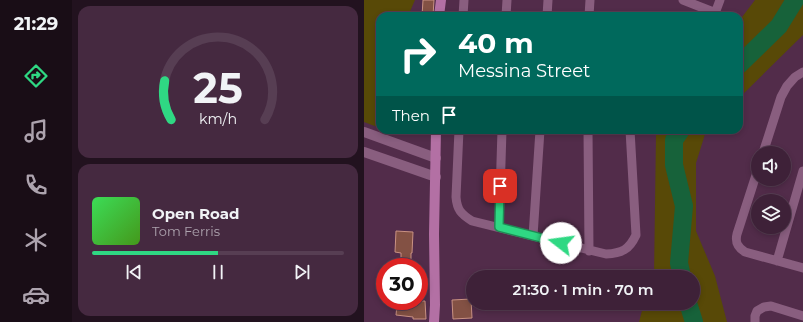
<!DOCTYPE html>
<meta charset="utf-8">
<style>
body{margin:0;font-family:Montserrat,sans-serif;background:#452940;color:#f1f3f6;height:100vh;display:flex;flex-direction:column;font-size:15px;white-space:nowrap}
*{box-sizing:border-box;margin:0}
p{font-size:13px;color:#ada3ae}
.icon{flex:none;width:22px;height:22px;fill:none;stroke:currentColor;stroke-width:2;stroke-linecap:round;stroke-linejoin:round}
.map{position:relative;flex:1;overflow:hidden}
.drawer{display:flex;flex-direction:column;gap:6px;padding:6px;background:#22121f;width:292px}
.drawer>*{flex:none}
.top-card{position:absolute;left:12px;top:12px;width:367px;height:122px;border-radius:12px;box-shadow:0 2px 6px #0003,0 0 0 1px #573e53;background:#00695c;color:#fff;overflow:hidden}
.tools{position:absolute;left:387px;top:146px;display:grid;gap:8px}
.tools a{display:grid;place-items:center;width:40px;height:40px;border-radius:50%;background:#3e2138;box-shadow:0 2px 6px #0003,0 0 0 1px #573e53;font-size:20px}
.speed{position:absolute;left:12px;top:258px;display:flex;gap:8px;font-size:20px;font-weight:700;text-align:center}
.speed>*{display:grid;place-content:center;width:52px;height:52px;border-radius:50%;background:#3e2138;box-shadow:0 2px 6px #0003,0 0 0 1px #573e53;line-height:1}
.speed .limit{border:6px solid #d22;background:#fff;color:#111}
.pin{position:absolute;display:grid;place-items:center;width:34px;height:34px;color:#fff;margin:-17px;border-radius:8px;box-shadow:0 2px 6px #0006}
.me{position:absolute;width:44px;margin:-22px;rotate:285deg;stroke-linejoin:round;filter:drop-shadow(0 0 3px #0008)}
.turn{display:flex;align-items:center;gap:14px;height:84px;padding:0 16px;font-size:18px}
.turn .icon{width:52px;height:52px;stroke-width:2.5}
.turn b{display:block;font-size:28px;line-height:34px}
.then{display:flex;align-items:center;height:38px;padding:0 16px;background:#0003;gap:8px;font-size:15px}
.drawer .widget{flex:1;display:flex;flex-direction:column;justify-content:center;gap:6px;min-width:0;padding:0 14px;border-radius:12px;background:#452940}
.drawer .dial{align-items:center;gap:0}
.dial svg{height:104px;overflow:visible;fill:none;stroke:#573e53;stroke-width:7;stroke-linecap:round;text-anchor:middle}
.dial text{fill:#f1f3f6;stroke:none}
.song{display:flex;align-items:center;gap:12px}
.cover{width:48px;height:48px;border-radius:6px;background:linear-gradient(135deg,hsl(130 70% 55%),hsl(100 70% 35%))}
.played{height:4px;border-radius:2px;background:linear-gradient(90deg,#2fd883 50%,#573e53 50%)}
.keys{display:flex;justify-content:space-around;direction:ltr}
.trip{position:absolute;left:102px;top:270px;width:234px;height:40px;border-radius:20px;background:#3e2138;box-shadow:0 2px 6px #0003,0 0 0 1px #573e53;font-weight:600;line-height:40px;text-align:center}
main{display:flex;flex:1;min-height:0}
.tabs{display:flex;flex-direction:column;width:72px;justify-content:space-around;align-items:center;background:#190d16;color:#ada3ae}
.tabs .icon{width:28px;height:28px}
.tabs .current{color:#2fd883}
.tabs b{font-size:18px;color:#f1f3f6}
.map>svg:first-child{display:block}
</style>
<main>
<nav class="tabs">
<b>21:29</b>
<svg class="icon current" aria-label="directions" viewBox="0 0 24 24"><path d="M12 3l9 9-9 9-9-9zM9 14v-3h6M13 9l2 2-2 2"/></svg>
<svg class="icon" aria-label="music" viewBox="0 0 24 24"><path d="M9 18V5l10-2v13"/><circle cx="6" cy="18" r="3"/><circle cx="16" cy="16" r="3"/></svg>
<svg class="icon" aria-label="phone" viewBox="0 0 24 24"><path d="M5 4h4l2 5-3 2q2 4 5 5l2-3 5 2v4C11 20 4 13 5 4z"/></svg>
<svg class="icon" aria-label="climate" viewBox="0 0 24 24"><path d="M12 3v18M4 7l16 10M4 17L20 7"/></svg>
<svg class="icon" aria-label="car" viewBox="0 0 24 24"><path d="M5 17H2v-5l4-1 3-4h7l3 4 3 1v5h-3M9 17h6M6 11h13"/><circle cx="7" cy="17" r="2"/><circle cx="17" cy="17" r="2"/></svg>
</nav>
<section class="drawer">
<div class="widget dial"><svg viewBox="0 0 100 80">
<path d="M14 69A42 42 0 1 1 86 69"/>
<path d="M14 69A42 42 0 0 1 9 39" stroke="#2fd883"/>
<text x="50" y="56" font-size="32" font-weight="700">25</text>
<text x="50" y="72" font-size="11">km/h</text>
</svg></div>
<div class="widget">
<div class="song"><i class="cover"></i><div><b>Open Road</b><p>Tom Ferris</p></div></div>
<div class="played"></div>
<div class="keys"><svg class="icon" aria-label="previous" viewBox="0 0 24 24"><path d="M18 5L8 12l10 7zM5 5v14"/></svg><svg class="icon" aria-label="pause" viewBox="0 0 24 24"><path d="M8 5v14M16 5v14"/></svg><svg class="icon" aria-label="next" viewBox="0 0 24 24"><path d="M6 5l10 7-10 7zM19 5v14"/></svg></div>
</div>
</section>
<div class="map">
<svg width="439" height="322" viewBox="0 0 439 322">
<rect width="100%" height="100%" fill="#522c4a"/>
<path fill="#584907" d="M0 0H51L44 16H16V128L0 122Z
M391 0H439V35L375 98V21Z
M295 130H343L342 131 332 163V231L351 276 363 322H275L280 303H329V277H290L292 134Z"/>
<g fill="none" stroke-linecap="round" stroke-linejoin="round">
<path stroke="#17623a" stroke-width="18" d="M375 65 415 26 431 0
M317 130 310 140V165L320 206 315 263 318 277
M324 303 330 322"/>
</g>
<path fill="#835144" stroke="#c99183" d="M59 0H70L69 16H58Z
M32 231 49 232 48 253H47V267H37V253L31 252Z
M107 299 108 318 89 319 88 300Z
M38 301H61L62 319H49V317L32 315 33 305H38Z"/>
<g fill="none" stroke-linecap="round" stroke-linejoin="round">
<path stroke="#895e7f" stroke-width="9" d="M319 0 352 13
M99 16 100 0
M142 16 143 0
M183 16 184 0
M225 16 226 0
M350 16 356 0
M95 130 92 197C93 210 97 214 108 221L242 254C258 253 265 250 272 235L266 130
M224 130 225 251
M399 153 417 97 423 86 431 77 439 72
M394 169 373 234C371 242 373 247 381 252L439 268
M135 227 138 130
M169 236 176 130
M413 261 439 171
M391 322V316L393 311 400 307 407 306 439 316"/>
<path stroke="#895e7f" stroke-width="10" d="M0 132 72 158
M0 152 72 177"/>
<path stroke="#b370a4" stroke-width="10" d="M75 16 77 0
M70 322 71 305 70 234 72 130"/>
</g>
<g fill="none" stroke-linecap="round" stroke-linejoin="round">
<g stroke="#1f8c55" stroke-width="10">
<path id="route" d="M136 186 135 227 197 243"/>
</g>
<use href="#route" stroke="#2fd883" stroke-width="7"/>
</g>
</svg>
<div class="tools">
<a><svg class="icon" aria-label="sound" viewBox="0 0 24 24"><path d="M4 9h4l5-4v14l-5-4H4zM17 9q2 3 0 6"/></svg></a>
<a><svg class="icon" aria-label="layers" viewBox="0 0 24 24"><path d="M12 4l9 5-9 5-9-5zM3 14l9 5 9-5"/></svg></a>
</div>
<div class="speed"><div class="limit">30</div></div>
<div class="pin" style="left:136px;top:186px;background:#d93025"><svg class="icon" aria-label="arrive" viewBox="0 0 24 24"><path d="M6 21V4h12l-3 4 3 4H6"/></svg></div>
<svg class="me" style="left:197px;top:243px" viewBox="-20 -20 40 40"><circle r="19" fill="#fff"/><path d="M0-13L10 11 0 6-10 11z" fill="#2fd883"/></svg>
<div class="trip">21:30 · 1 min · 70 m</div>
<div class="top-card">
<div class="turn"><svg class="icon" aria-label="right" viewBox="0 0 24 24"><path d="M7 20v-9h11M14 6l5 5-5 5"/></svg><div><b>40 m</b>Messina Street</div></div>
<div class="then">Then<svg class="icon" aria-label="arrive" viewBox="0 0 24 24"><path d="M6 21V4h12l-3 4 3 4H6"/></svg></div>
</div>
</div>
</main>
